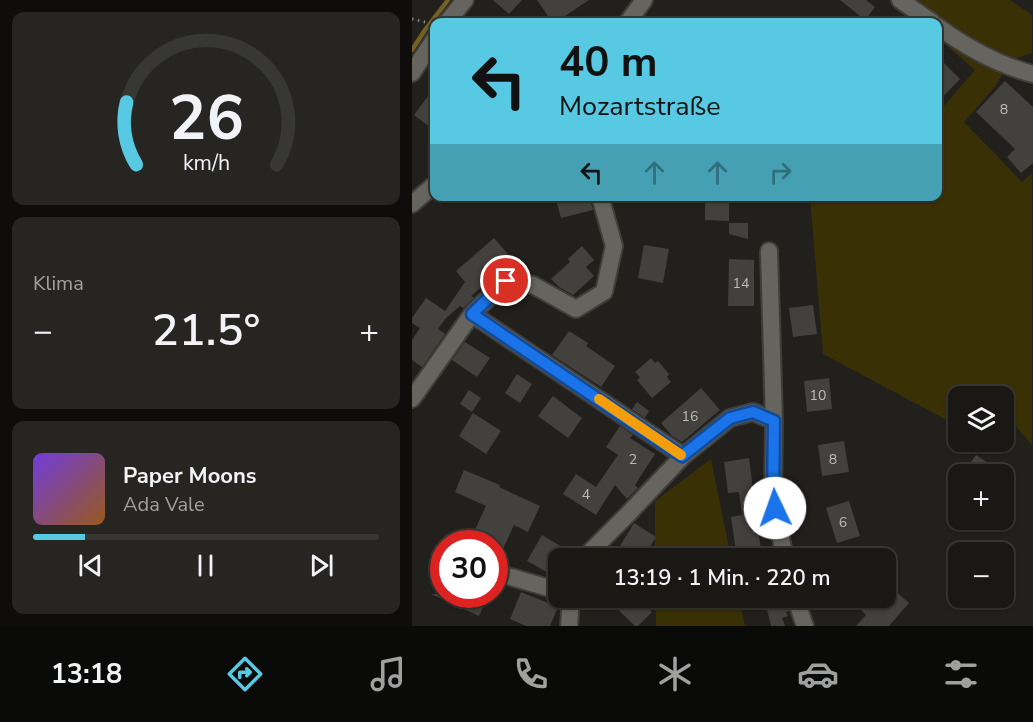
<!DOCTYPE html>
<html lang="de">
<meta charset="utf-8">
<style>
body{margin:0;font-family:"Nunito Sans",sans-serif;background:#262522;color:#f1f3f6;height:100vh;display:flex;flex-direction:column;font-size:22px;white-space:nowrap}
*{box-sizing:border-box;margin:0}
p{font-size:20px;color:#9fa0a0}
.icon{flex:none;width:33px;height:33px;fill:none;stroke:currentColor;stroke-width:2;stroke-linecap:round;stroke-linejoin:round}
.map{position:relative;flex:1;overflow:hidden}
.side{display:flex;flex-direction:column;gap:12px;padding:12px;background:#0e0d0c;width:412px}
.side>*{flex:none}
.top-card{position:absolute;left:18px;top:18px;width:512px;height:183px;border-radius:12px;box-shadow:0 2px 4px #0004,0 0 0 2px #373734;background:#57c9e2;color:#111;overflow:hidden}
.controls{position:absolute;left:536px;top:386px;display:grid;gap:12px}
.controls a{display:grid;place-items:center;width:66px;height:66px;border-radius:12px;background:#191815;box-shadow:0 2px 4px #0004,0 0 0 2px #373734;font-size:30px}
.speed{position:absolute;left:18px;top:530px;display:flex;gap:12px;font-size:30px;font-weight:700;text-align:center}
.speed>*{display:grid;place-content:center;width:78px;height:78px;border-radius:50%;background:#191815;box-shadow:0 2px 4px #0004,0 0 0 2px #373734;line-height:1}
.speed .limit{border:9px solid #d22;background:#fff;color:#111}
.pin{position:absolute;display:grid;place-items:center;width:51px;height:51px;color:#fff;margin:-26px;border:3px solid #fff;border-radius:50%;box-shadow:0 2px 6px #0007}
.me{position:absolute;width:66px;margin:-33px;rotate:357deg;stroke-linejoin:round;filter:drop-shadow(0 0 4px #0008)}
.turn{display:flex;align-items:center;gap:21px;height:126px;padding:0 30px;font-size:27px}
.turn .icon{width:78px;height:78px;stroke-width:2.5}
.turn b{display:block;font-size:42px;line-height:51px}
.lanes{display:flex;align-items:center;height:57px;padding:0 30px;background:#0003;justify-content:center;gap:30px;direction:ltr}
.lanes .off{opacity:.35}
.big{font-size:45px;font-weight:600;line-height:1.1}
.side .card{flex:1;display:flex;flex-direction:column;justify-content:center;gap:9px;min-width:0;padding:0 21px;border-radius:12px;background:#262522}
.side .dial{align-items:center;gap:0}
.dial svg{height:156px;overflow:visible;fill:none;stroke:#373734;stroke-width:7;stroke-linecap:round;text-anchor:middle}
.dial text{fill:#f1f3f6;stroke:none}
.song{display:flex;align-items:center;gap:18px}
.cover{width:72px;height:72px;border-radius:9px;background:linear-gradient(135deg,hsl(260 70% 55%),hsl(30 70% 35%))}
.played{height:6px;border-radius:3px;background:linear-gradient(90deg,#57c9e2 15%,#373734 15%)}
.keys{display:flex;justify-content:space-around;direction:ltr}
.heat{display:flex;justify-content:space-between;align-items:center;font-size:33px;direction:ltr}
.trip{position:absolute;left:136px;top:548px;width:348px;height:60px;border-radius:12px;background:#191815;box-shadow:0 2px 4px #0004,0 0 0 2px #373734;font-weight:600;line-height:60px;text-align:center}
.tabs{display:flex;height:96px;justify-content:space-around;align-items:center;background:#0a0a08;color:#9fa0a0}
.tabs .icon{width:42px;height:42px}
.tabs .active{color:#57c9e2}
.tabs b{font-size:27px;color:#f1f3f6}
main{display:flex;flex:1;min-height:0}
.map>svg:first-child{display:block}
</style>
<main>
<section class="side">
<div class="card dial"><svg viewBox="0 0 100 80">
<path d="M14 69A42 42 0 1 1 86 69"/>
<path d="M14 69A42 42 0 0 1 9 37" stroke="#57c9e2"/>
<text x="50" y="56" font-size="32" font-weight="700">26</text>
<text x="50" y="72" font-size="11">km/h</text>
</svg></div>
<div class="card"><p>Klima</p>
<div class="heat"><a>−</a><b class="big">21.5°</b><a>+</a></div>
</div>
<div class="card">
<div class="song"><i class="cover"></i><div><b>Paper Moons</b><p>Ada Vale</p></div></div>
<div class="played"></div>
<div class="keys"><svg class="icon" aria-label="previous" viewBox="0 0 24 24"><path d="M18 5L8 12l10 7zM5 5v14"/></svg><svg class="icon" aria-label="pause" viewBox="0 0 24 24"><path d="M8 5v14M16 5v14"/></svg><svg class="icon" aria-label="next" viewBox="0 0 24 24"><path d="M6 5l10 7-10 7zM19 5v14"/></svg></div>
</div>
</section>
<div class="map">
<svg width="621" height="626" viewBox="0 0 621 626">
<rect width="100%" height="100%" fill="#21201c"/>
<path fill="#3a3006" d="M482 0H598L620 15V53L597 61 583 87 552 122 610 182 620 173V445L591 412V396H546V424L544 425 411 354 398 197 525 196V114L563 70 525 37V22Z
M299 459 319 558H243V501Z
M244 597H327L333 626H244Z"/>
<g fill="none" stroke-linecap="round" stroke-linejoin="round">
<path stroke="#726121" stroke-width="4.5" d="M0 50 13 30 36 0"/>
</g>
<path fill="#43413d" d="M81 0H110L97 14Z
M125 0H177L144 22H140Z
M428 0H454L463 7 453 20Z
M525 56 548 79 525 103Z
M593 81 621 107V163L609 173 595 157 603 149 564 112Z
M22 88V130L2 115Z
M143 196H177L181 210 149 218Z
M293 196H317V221L293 220Z
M317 223H336V239L317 234Z
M82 238 101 260 59 296 62 298 51 308 48 306 34 318 26 329 33 334 10 367 0 360V340L8 328 0 323V318L14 298 33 311 53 282 44 271Z
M232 245 257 249 251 283 226 278Z
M170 246 182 260 174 267 182 276 161 295 147 287 139 279 158 262 156 259Z
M317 259 342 260V306H316Z
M401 305 405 334 381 337 377 308Z
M157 331 176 343 174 346 203 366 189 387 140 355Z
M53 342 78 358 65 377 40 360Z
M239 358 243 363 246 361 257 374 255 377 259 382 240 398 225 380 228 377 223 372Z
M105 374 120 384 108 403 93 393Z
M417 378 420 409 395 412 392 381Z
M289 388 308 410 270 442 260 436 249 423Z
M57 390 69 398 60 412 48 404Z
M141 396 170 418 156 438 126 416Z
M225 402 237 411 233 418 220 409Z
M61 413 89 431 74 454 47 436Z
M208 426 221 435 218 438 243 454 223 485 226 488 215 499 203 485 184 515 151 494 164 474 184 487 206 455 194 447Z
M432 441 437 472 410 476 406 445Z
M564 455 576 463 583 462 587 463 596 474H551L550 467 556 466Z
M337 458 341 490 350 558H325L319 517 330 515 327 492 316 493 312 462Z
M52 470 88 485 87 487 128 506 116 532 102 525 85 562H82V543H76L60 536 74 506 43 492Z
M437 501 448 536 425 543 414 508Z
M222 523 244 537 231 558H211L203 554Z
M130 535 155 550 150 558H147V564L140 575 115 561Z
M474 583 497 603 477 626H444L454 615 449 610 461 597H474Z
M109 592 146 607 138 626H114L98 619Z
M19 594H66L64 599 73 603 67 616Z
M193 597H225L240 612 226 626H223Z
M352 597H373L377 611 374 612 376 616 370 618 373 626H359Z"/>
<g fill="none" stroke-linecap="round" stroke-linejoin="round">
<g stroke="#3f3e3b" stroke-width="20">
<path id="minor" d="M488 0 520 22
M35 22 53 0
M216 22 232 0
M525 26C554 47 586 65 621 74
M0 73 22 40
M188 196 202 246 192 292 164 309 121 285 94 281 60 314 271 456 318 418 341 412 362 421 361 499 373 558
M0 204 22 185
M357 251 362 421
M0 399 60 314
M172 558 216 514 271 456
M82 572 147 591
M383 597 393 626
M157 626 159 597"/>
</g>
<path stroke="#868582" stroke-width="3" stroke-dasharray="1.5 4.5" stroke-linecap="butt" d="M0 19 22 24"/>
<use href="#minor" stroke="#66645f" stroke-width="16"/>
</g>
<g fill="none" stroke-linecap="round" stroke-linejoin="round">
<g stroke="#114b97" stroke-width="15">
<path id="route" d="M94 281 60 314 270 456 318 418 341 412 362 421 361 499 363 508"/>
</g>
<use href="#route" stroke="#1a73e8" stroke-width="10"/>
<path stroke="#f59e0b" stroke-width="10" d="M187 399 269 455"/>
</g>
<g text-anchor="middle" stroke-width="6" stroke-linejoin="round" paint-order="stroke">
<g font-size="14" fill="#bcbcb9">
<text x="592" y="114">8</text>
<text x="329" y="288">14</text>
<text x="406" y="400">10</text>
<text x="278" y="421">16</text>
<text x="221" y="464">2</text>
<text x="421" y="464">8</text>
<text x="174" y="499">4</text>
<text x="431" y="527">6</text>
</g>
</g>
</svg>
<div class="controls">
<a><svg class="icon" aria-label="layers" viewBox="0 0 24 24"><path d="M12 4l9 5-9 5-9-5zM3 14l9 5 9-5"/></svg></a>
<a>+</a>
<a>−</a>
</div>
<div class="speed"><div class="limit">30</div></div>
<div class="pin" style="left:94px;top:281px;background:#d93025"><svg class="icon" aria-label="arrive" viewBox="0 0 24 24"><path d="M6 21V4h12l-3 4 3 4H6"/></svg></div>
<svg class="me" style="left:363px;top:508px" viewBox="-20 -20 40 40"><circle r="19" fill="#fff"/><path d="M0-13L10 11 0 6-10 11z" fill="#1a73e8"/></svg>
<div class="trip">13:19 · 1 Min. · 220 m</div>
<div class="top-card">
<div class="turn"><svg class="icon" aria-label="left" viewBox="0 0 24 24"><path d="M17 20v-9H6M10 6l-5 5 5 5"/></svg><div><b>40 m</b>Mozartstraße</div></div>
<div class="lanes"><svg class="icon" aria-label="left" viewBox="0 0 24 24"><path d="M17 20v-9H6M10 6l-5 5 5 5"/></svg><svg class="icon off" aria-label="ahead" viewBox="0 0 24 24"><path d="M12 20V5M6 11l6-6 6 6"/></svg><svg class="icon off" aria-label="ahead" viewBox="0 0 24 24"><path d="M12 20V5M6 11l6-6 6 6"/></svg><svg class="icon off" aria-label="right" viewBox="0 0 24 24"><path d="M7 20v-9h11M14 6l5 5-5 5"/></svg></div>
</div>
</div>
</main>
<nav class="tabs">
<b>13:18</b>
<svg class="icon active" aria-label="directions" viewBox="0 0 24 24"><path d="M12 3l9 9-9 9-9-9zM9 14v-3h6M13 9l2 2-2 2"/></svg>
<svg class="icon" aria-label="music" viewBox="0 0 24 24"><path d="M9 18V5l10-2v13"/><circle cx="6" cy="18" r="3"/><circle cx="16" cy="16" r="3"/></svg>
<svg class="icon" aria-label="phone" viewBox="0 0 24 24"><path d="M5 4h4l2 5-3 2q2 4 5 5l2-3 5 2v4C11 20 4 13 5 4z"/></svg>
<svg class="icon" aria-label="climate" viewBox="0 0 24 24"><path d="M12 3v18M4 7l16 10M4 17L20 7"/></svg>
<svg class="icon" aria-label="car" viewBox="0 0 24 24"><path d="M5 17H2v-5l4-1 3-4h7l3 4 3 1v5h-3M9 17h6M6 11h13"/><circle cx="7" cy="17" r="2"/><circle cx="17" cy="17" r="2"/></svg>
<svg class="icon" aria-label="filters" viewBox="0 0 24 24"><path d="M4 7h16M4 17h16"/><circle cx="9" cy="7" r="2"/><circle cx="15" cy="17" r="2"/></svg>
</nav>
